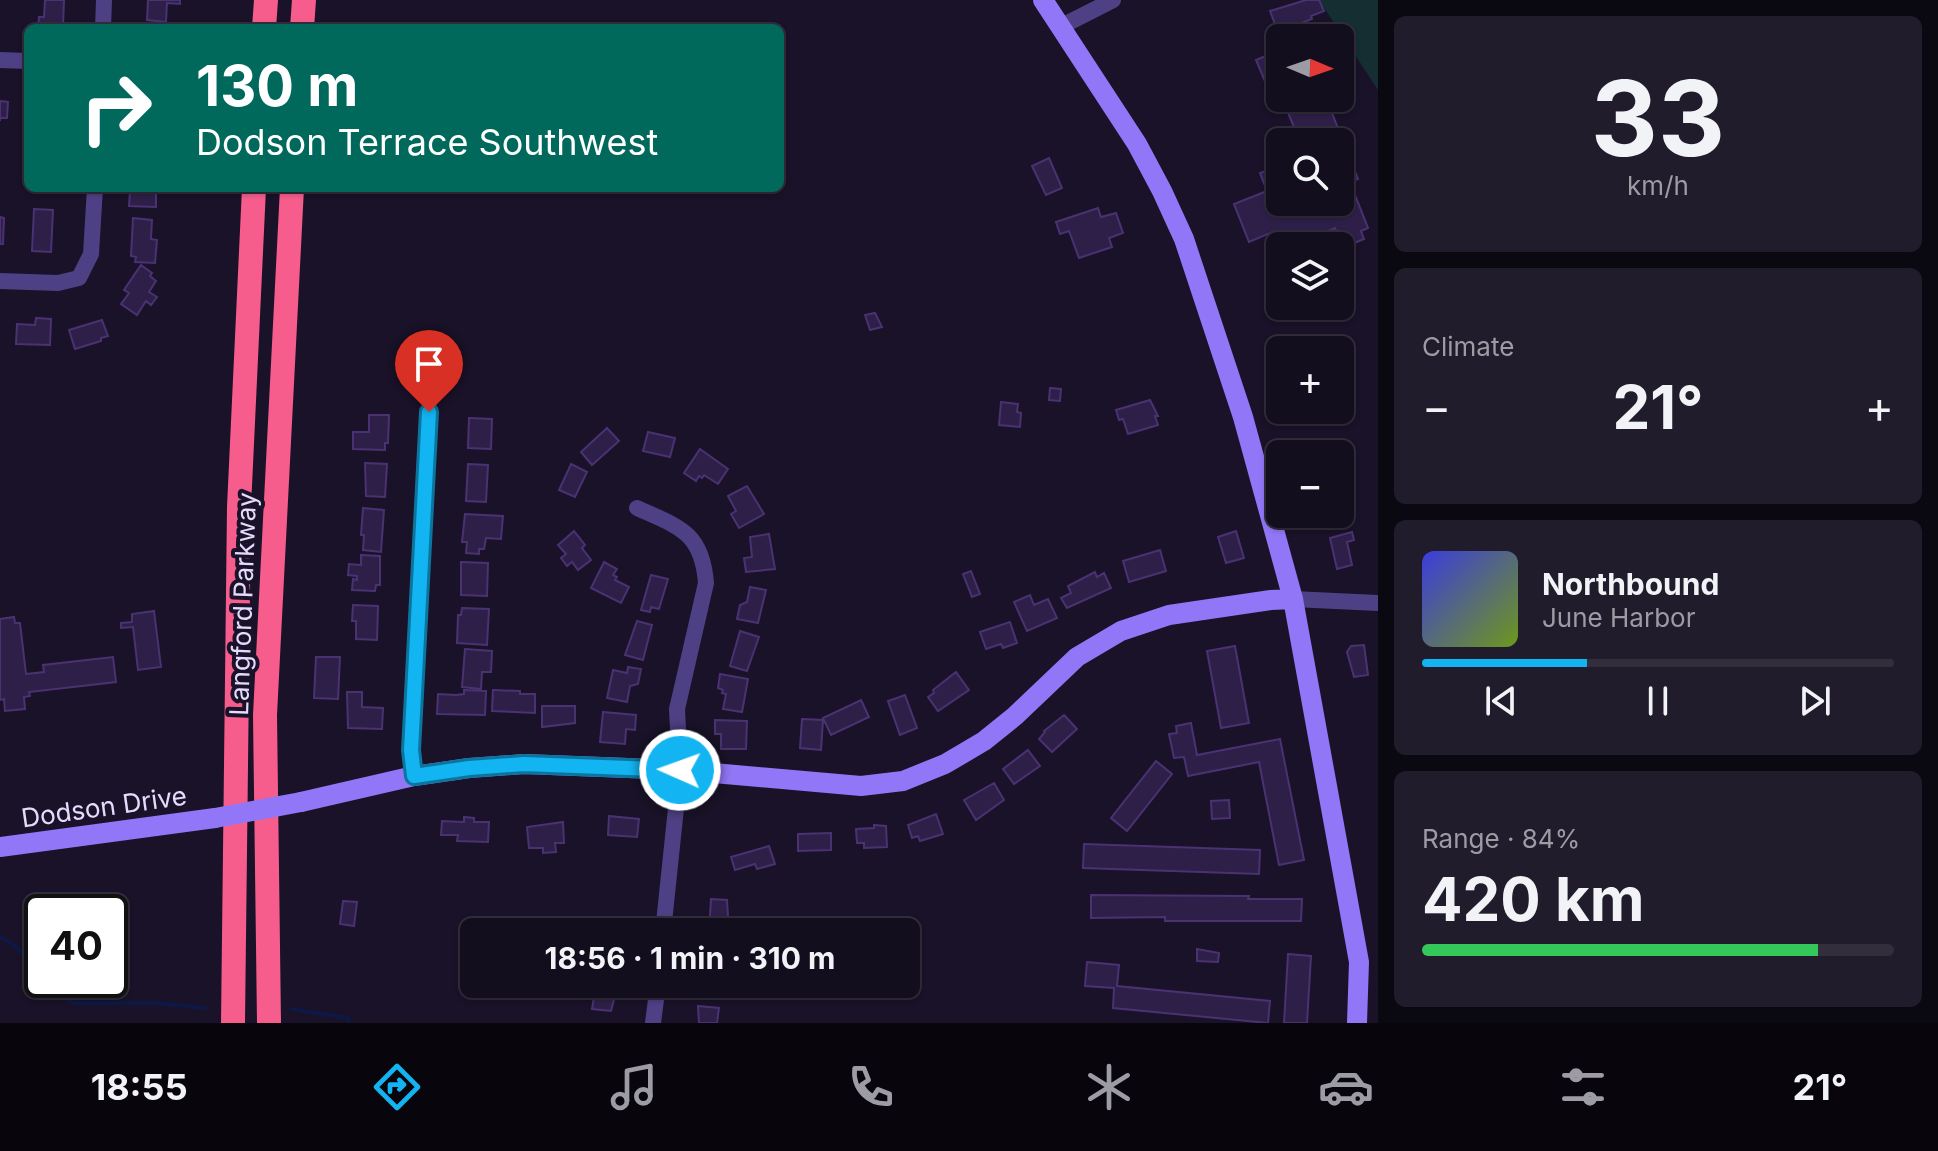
<!DOCTYPE html>
<meta charset="utf-8">
<style>
body{margin:0;font-family:Inter,sans-serif;background:#201c2b;color:#f1f3f6;height:100vh;display:flex;flex-direction:column;font-size:30px;white-space:nowrap}
*{box-sizing:border-box;margin:0}
p{font-size:26px;color:#9d9ca4}
.icon{flex:none;width:44px;height:44px;fill:none;stroke:currentColor;stroke-width:2;stroke-linecap:round;stroke-linejoin:round}
.map{position:relative;flex:1;overflow:hidden}
.sheet{display:flex;flex-direction:column;gap:16px;padding:16px;background:#0a0810;width:560px}
.sheet>*{flex:none}
.banner{position:absolute;left:24px;top:24px;width:760px;height:168px;border-radius:12px;box-shadow:0 2px 6px #0004,0 0 0 2px #322e3c;background:#00695c;color:#fff;overflow:hidden}
.needle{width:52px;rotate:92deg}
.controls{position:absolute;left:1266px;top:24px;display:grid;gap:16px}
.controls a{display:grid;place-items:center;width:88px;height:88px;border-radius:12px;background:#130e1e;box-shadow:0 2px 6px #0004,0 0 0 2px #322e3c;font-size:40px}
.speed{position:absolute;left:24px;top:894px;display:flex;gap:16px;font-size:40px;font-weight:700;text-align:center}
.speed>*{display:grid;place-content:center;width:104px;height:104px;border-radius:50%;background:#130e1e;box-shadow:0 2px 6px #0004,0 0 0 2px #322e3c;line-height:1}
.speed .limit{border:4px solid #111;border-radius:12px;background:#fff;color:#111}
.pin{position:absolute;display:grid;place-items:center;width:68px;height:68px;color:#fff;margin:-82px -34px;border-radius:50% 50% 50% 0;rotate:-45deg;box-shadow:0 0 8px #0007}
.pin .icon{rotate:45deg}
.me{position:absolute;width:88px;margin:-44px;rotate:272deg;stroke-linejoin:round;filter:drop-shadow(0 0 6px #0008)}
.turn{display:flex;align-items:center;gap:28px;height:168px;padding:0 40px;font-size:36px}
.turn .icon{width:104px;height:104px;stroke-width:2.5}
.turn b{display:block;font-size:56px;line-height:68px}
.big{font-size:60px;font-weight:700;line-height:1.1}
.sheet .widget{flex:1;display:flex;flex-direction:column;justify-content:center;gap:12px;min-width:0;padding:0 28px;border-radius:12px;background:#201c2b}
.sheet .dial{align-items:center;gap:0}
.dial b{font-size:104px;line-height:1}
.song{display:flex;align-items:center;gap:24px}
.cover{width:96px;height:96px;border-radius:12px;background:linear-gradient(135deg,hsl(240 70% 55%),hsl(80 70% 35%))}
.played{height:8px;border-radius:4px;background:linear-gradient(90deg,#12b4f1 35%,#322e3c 35%)}
.keys{display:flex;justify-content:space-around;direction:ltr}
.heat{display:flex;justify-content:space-between;align-items:center;font-size:44px;direction:ltr}
.charge{height:12px;border-radius:6px;background:linear-gradient(90deg,#34c759 84%,#322e3c 0)}
.trip{position:absolute;left:460px;top:918px;width:460px;height:80px;border-radius:12px;background:#130e1e;box-shadow:0 2px 6px #0004,0 0 0 2px #322e3c;font-weight:700;line-height:80px;text-align:center}
.dock{display:flex;height:128px;justify-content:space-around;align-items:center;background:#08060c;color:#9d9ca4}
.dock .icon{width:56px;height:56px}
.dock .current{color:#12b4f1}
.dock b{font-size:36px;color:#f1f3f6}
main{display:flex;flex:1;min-height:0}
.map>svg:first-child{display:block}
</style>
<main>
<div class="map">
<svg width="1378" height="1023" viewBox="0 0 1378 1023">
<rect width="100%" height="100%" fill="#191228"/>
<path fill="#152e32" d="M1319 0H1378V90Z"/>
<g fill="none" stroke-linecap="round" stroke-linejoin="round">
<path stroke="#0e1845" stroke-width="4" d="M0 937 15 946 42 972
M48 980 56 993 73 1003H156L205 1008
M291 1009 348 1018 349 1023"/>
</g>
<path fill="#2e1f48" stroke="#4a3272" stroke-width="2" d="M45 0H64L63 27 38 28 39 17H44Z
M148 0H180V4L167 3 166 22 147 20Z
M1306 0H1319L1324 11 1311 16 1312 19 1278 32 1270 11Z
M1280 50V93L1276 83 1267 86 1256 60Z
M1282 98H1326L1358 179 1350 182 1368 228 1361 231 1364 239 1350 245 1347 237 1340 240 1335 228 1292 246H1281L1275 231 1249 242 1234 204 1267 191 1260 173 1280 166V202H1340V142H1300Z
M0 101 8 102 7 118H0V121Z
M1049 158 1062 188 1046 195 1032 166Z
M138 188H156V207L129 206 130 191H138Z
M1098 208 1101 217 1116 213 1123 233 1109 238 1112 247 1079 258 1069 231 1060 234 1056 222Z
M34 209 53 210 51 252 32 251Z
M0 217 4 218 3 244H0Z
M133 218 152 220 151 239 157 240 155 263 135 262 136 257 131 256Z
M141 265 152 273 150 276 156 281 149 292 157 297 151 305 146 301 137 315 121 304 129 293 124 290Z
M875 313 882 327 870 330 865 315Z
M36 318 51 319 50 345 16 344 17 324 35 325Z
M102 320 108 336 101 338V341L75 349 69 330Z
M1305 344 1306 350H1288L1287 348Z
M1050 388 1061 389 1060 401 1049 400Z
M1150 400 1158 416H1155L1158 425 1128 434 1123 419 1119 420 1116 410Z
M1001 402 1018 404 1017 412 1021 413 1020 427 999 425Z
M369 415H389L388 443H385V450L353 449V432H369Z
M469 418 492 419 491 449 468 448Z
M607 428 619 441 592 465 581 452Z
M648 432 675 438 670 457 643 451Z
M700 449 728 469 718 484 704 475 702 478 699 476 696 481 684 473Z
M365 463 387 464 385 497 366 496Z
M468 464 488 465 486 502 466 501Z
M571 464 587 472 575 497 559 490Z
M747 486 764 514 739 528 731 514 736 511 728 496Z
M363 508 384 510 381 552 363 550 364 535H361Z
M465 514 503 516 501 539 486 538 484 549H479V554L466 553 467 542H462Z
M574 531 585 545 582 548 591 560 578 570 572 562 567 566 561 558 566 554 558 545Z
M1236 531 1244 558 1226 563 1218 537Z
M1352 532 1354 540 1347 542 1352 565 1337 569 1330 538Z
M769 534 775 569 746 572 744 558 752 557 750 537Z
M1160 550 1166 571 1129 582 1123 561Z
M361 555 380 556V585H376L375 591 352 590 353 579 357 580V576L348 575 349 564 361 565Z
M461 562 488 563 487 596 461 595Z
M604 562 617 569 613 575 617 577 615 580 629 587 621 603 591 588Z
M971 571 980 594 972 597 963 574Z
M1095 572 1097 577 1104 573 1111 588 1067 608 1061 598 1071 593 1068 586Z
M651 575 668 579 659 609 651 607 650 612 641 610Z
M750 587 766 590 758 623 737 619 740 605 747 602Z
M1030 595 1034 605 1048 599 1057 618 1027 631 1014 602Z
M353 605 378 606 377 640 356 639V621H352Z
M462 608 489 609 487 645 457 643 458 615H461Z
M154 611 161 667 138 670 133 627 121 628V623L132 622V614Z
M14 617 15 623H20L26 674 44 672 43 665 113 657 116 682 29 692 30 696 24 697 25 709 5 711 4 699 0 700V619Z
M637 621 652 625 643 660 625 655Z
M1010 622 1017 643 1003 648 1001 644 986 649 980 632Z
M740 631 759 637 747 671 730 666Z
M1364 645 1368 675 1354 677 1347 652 1351 646Z
M1235 646 1249 723 1221 728 1207 651Z
M465 649 492 651 491 672H482L481 689 462 687Z
M316 657H340L338 699 314 698Z
M628 667 641 669 638 684 630 686 627 702 607 698 613 670 627 673Z
M956 672 969 690 938 711 928 697 934 693 933 690Z
M720 674 748 679 742 712 723 709 726 694 722 693 723 690 718 688Z
M464 690 486 691 485 715 437 714 438 694 456 695 464 694Z
M493 690 520 691V694H535V713L492 711Z
M347 692H362V707L383 708 382 729 348 728Z
M905 695 917 728 900 735 888 701Z
M861 700 869 717 831 735 823 718Z
M542 706H575V723L542 727Z
M603 712 636 715 635 730 626 729 625 744 600 742Z
M1064 715 1077 729 1052 752 1039 739 1045 732 1044 731Z
M802 719 823 720 821 750 800 748Z
M715 720 747 721 746 749H721V734H715Z
M1191 723 1197 755 1280 739 1304 860 1279 865 1259 762 1188 776 1184 757 1174 758 1169 734 1177 733 1176 726Z
M1028 750 1040 766 1014 784 1003 769Z
M1156 761 1172 774 1127 831 1111 818Z
M994 783 1004 800 976 820 964 800Z
M1229 800 1230 818 1212 819 1211 801Z
M936 814 943 834 920 841 918 836 912 838 908 825Z
M609 816 639 819 637 837 608 835Z
M464 817 474 818V822H489L488 842 457 841 458 835H441L442 821 464 822Z
M563 822 564 843H555L556 852 543 853V848H529L527 827Z
M874 825 886 826 887 847 864 848V843H857L856 829 874 828Z
M831 833V850L798 851V834Z
M1084 844 1260 850 1259 874 1083 868Z
M769 846 775 864 757 869 755 864 735 870 731 857Z
M1091 895 1249 896 1248 899H1302L1301 921H1165V917L1091 918Z
M711 899 727 900 729 932H709Z
M343 901 357 902 354 926 340 924Z
M1197 949 1219 953 1218 962 1197 961Z
M1288 954 1311 956 1307 1023H1284Z
M1087 962 1119 965 1117 986 1270 1001 1268 1023 1113 1008 1114 988 1085 986Z
M596 984H614L612 995 615 996 611 1011 592 1009Z
M698 1006 719 1008 717 1023H699Z"/>
<g fill="none" stroke-linecap="round" stroke-linejoin="round">
<path stroke="#4e4084" stroke-width="16" d="M1060 27 1113 0
M103 28 104 0
M0 60 28 61
M0 281 58 283 79 278 91 254 95 188
M637 508C679 527 702 532 706 583L677 709 680 770 663 932
M1293 599 1378 603
M414 776 411 750 429 412
M653 1023 658 984"/>
<path stroke="#9177f7" stroke-width="20" d="M1043 0 1137 144 1162 191 1184 239 1243 417 1293 599 1359 962 1357 1023
M301 802 414 776 469 768 524 764 680 770 861 786 903 781 945 764 984 741 1015 716 1077 657 1121 631 1169 615 1271 600 1293 599
M0 847 215 818"/>
<path stroke="#f65d8c" stroke-width="24" d="M264 28 266 0
M302 28 304 0
M233 1023 239 507 254 188
M269 1023 265 715 292 188"/>
<path stroke="#9177f7" stroke-width="20" d="M215 818 301 802"/>
</g>
<g fill="none" stroke-linecap="round" stroke-linejoin="round">
<g stroke="#0c759d" stroke-width="20">
<path id="route" d="M429 412 411 750 414 776 469 768 524 764 680 770"/>
</g>
<use href="#route" stroke="#12b4f1" stroke-width="14"/>
</g>
<g text-anchor="middle" stroke-width="8" stroke-linejoin="round" paint-order="stroke">
<g font-size="26" fill="#e4dbfd" stroke="#191228">
<text transform="translate(243 604) rotate(-88)" y="9">Langford Parkway</text>
<text transform="translate(104 807) rotate(-8)" y="9">Dodson Drive</text>
</g>
</g>
</svg>
<div class="controls">
<a><svg class="needle" viewBox="-14 -14 28 28"><path d="M0-13l5 13h-10z" fill="#e53935"/><path d="M0 13l5-13h-10z" fill="#9d9ca4"/></svg></a>
<a><svg class="icon" aria-label="search" viewBox="0 0 24 24"><circle cx="10" cy="10" r="6"/><path d="M15 15l6 6"/></svg></a>
<a><svg class="icon" aria-label="layers" viewBox="0 0 24 24"><path d="M12 4l9 5-9 5-9-5zM3 14l9 5 9-5"/></svg></a>
<a>+</a>
<a>−</a>
</div>
<div class="speed"><div class="limit">40</div></div>
<div class="pin" style="left:429px;top:412px;background:#d93025"><svg class="icon" aria-label="arrive" viewBox="0 0 24 24"><path d="M6 21V4h12l-3 4 3 4H6"/></svg></div>
<svg class="me" style="left:680px;top:770px" viewBox="-20 -20 40 40"><circle r="17" fill="#12b4f1" stroke="#fff" stroke-width="3"/><path d="M0-11L8 9 0 5-8 9z" fill="#fff"/></svg>
<div class="trip">18:56 · 1 min · 310 m</div>
<div class="banner">
<div class="turn"><svg class="icon" aria-label="right" viewBox="0 0 24 24"><path d="M7 20v-9h11M14 6l5 5-5 5"/></svg><div><b>130 m</b>Dodson Terrace Southwest</div></div>
</div>
</div>
<section class="sheet">
<div class="widget dial"><b>33</b><p>km/h</p></div>
<div class="widget"><p>Climate</p>
<div class="heat"><a>−</a><b class="big">21°</b><a>+</a></div>
</div>
<div class="widget">
<div class="song"><i class="cover"></i><div><b>Northbound</b><p>June Harbor</p></div></div>
<div class="played"></div>
<div class="keys"><svg class="icon" aria-label="previous" viewBox="0 0 24 24"><path d="M18 5L8 12l10 7zM5 5v14"/></svg><svg class="icon" aria-label="pause" viewBox="0 0 24 24"><path d="M8 5v14M16 5v14"/></svg><svg class="icon" aria-label="next" viewBox="0 0 24 24"><path d="M6 5l10 7-10 7zM19 5v14"/></svg></div>
</div>
<div class="widget"><p>Range · 84%</p><b class="big">420 km</b><div class="charge"></div></div>
</section>
</main>
<nav class="dock">
<b>18:55</b>
<svg class="icon current" aria-label="directions" viewBox="0 0 24 24"><path d="M12 3l9 9-9 9-9-9zM9 14v-3h6M13 9l2 2-2 2"/></svg>
<svg class="icon" aria-label="music" viewBox="0 0 24 24"><path d="M9 18V5l10-2v13"/><circle cx="6" cy="18" r="3"/><circle cx="16" cy="16" r="3"/></svg>
<svg class="icon" aria-label="phone" viewBox="0 0 24 24"><path d="M5 4h4l2 5-3 2q2 4 5 5l2-3 5 2v4C11 20 4 13 5 4z"/></svg>
<svg class="icon" aria-label="climate" viewBox="0 0 24 24"><path d="M12 3v18M4 7l16 10M4 17L20 7"/></svg>
<svg class="icon" aria-label="car" viewBox="0 0 24 24"><path d="M5 17H2v-5l4-1 3-4h7l3 4 3 1v5h-3M9 17h6M6 11h13"/><circle cx="7" cy="17" r="2"/><circle cx="17" cy="17" r="2"/></svg>
<svg class="icon" aria-label="filters" viewBox="0 0 24 24"><path d="M4 7h16M4 17h16"/><circle cx="9" cy="7" r="2"/><circle cx="15" cy="17" r="2"/></svg>
<b>21°</b>
</nav>
